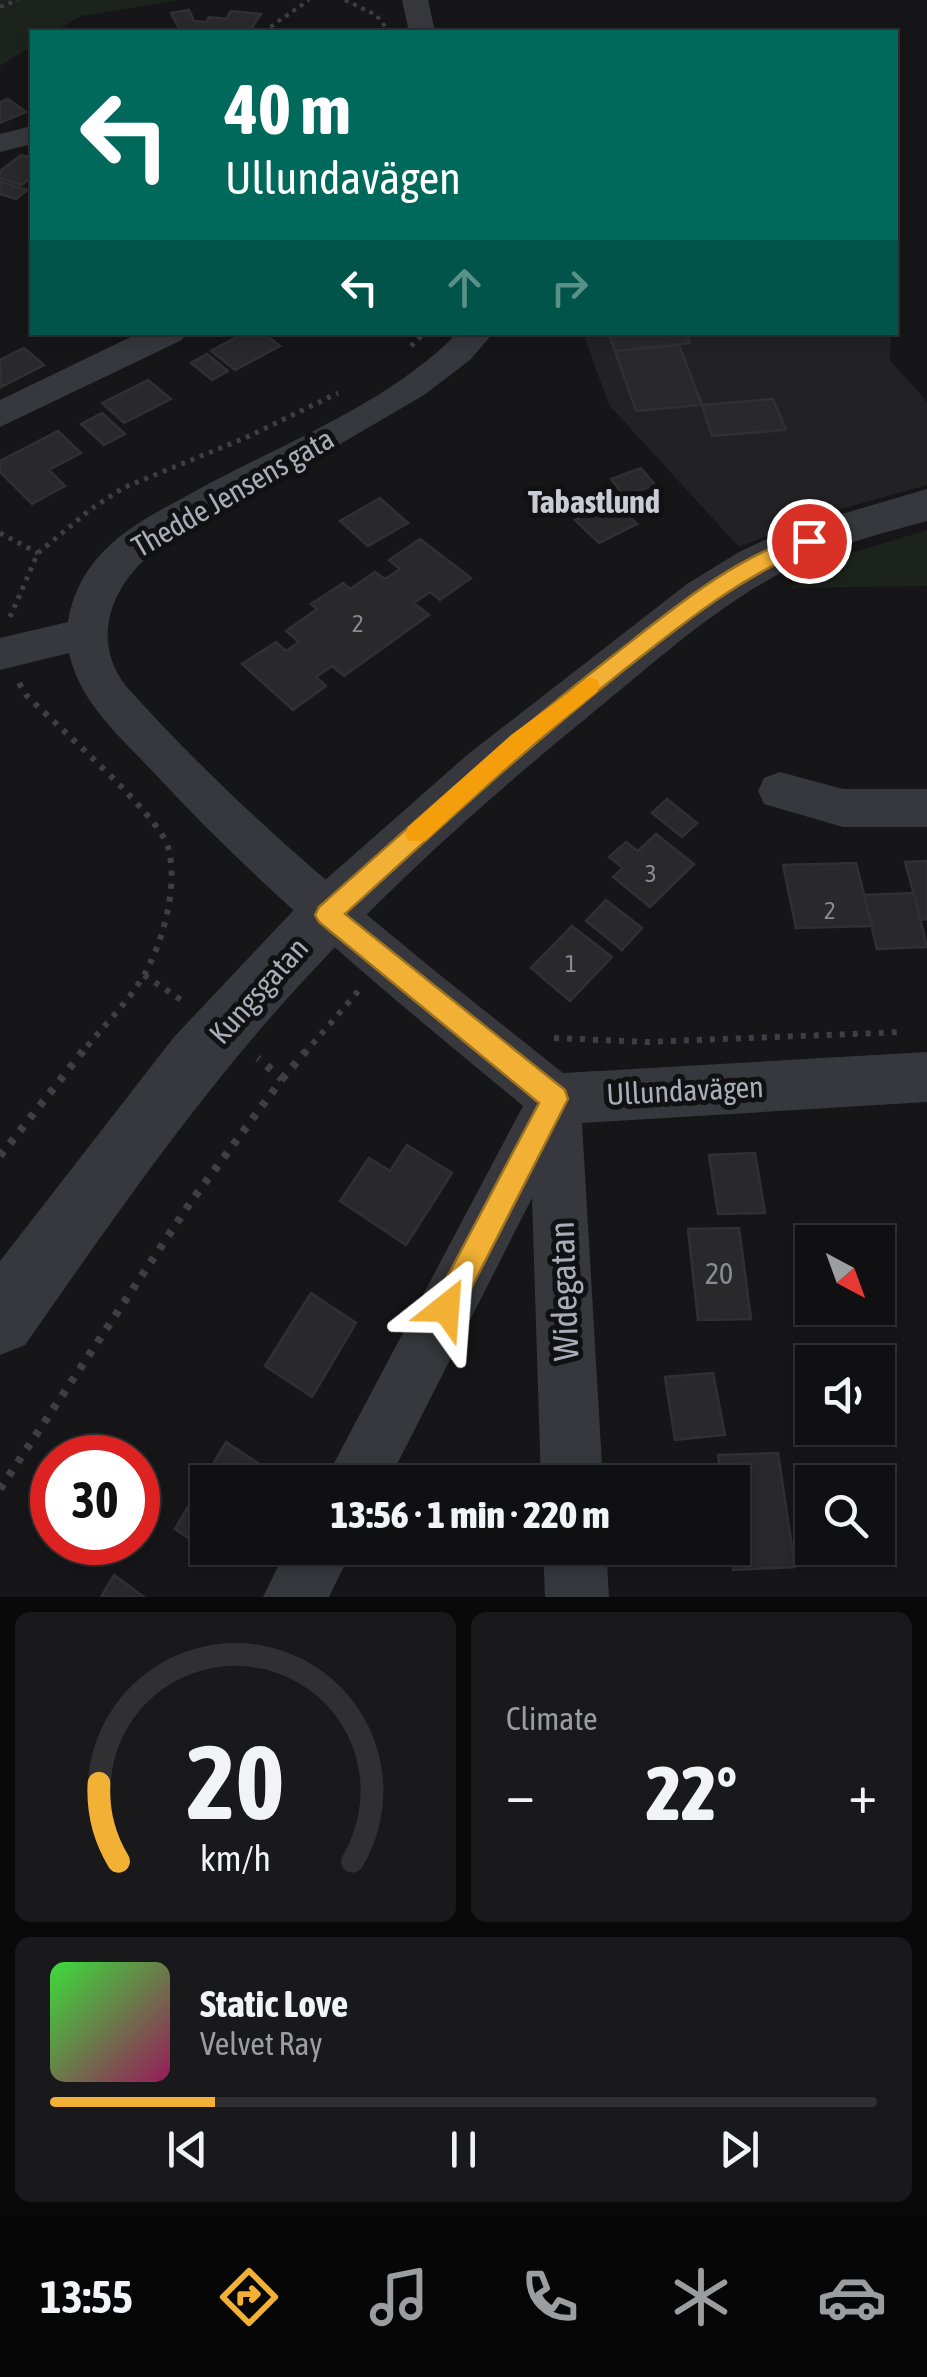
<!DOCTYPE html>
<meta charset="utf-8">
<style>
body{margin:0;font-family:"Asap Condensed",sans-serif;background:#19191b;color:#f1f3f6;height:100vh;display:flex;flex-direction:column;font-size:38px;white-space:nowrap}
*{box-sizing:border-box;margin:0}
p{font-size:32px;color:#9c9d9f}
.icon{flex:none;width:55px;height:55px;fill:none;stroke:currentColor;stroke-width:2;stroke-linecap:round;stroke-linejoin:round}
.map{position:relative;height:1597px;overflow:hidden}
.side{display:flex;flex-direction:column;gap:15px;padding:15px;background:#09090a;flex:1}
.side>*{flex:none}
.guide{position:absolute;left:30px;top:30px;width:868px;height:305px;border-radius:0px;box-shadow:0 5px 15px #0003,0 0 0 2px #303032;background:#00695c;color:#fff;overflow:hidden}
.needle{width:65px;rotate:139deg}
.tools{position:absolute;left:795px;top:1225px;display:grid;gap:20px}
.tools a{display:grid;place-items:center;width:100px;height:100px;border-radius:0px;background:#101012;box-shadow:0 5px 15px #0003,0 0 0 2px #303032;font-size:50px}
.speed{position:absolute;left:30px;top:1435px;display:flex;gap:20px;font-size:50px;font-weight:700;text-align:center}
.speed>*{display:grid;place-content:center;width:130px;height:130px;border-radius:50%;background:#101012;box-shadow:0 5px 15px #0003,0 0 0 2px #303032;line-height:1}
.speed .limit{border:15px solid #d22;background:#fff;color:#111}
.pin{position:absolute;display:grid;place-items:center;width:85px;height:85px;color:#fff;margin:-42px;border:5px solid #fff;border-radius:50%;box-shadow:0 2px 10px #0007}
.me{position:absolute;width:110px;margin:-55px;rotate:28deg;stroke-linejoin:round;filter:drop-shadow(0 0 8px #0008)}
.turn{display:flex;align-items:center;gap:35px;height:210px;padding:0 30px;font-size:45px}
.turn .icon{width:130px;height:130px;stroke-width:2.5}
.turn b{display:block;font-size:70px;line-height:85px}
.lanes{display:flex;align-items:center;height:95px;padding:0 30px;background:#0003;justify-content:center;gap:50px;direction:ltr}
.lanes .off{opacity:.35}
.big{font-size:75px;font-weight:800;line-height:1.1}
.side .card{flex:1;display:flex;flex-direction:column;justify-content:center;gap:15px;min-width:0;padding:0 35px;border-radius:15px;background:#19191b}
.side .dial{align-items:center;gap:0}
.dial svg{height:260px;overflow:visible;fill:none;stroke:#303032;stroke-width:7;stroke-linecap:round;text-anchor:middle}
.dial text{fill:#f1f3f6;stroke:none}
.song{display:flex;align-items:center;gap:30px}
.cover{width:120px;height:120px;border-radius:15px;background:linear-gradient(135deg,hsl(120 70% 55%),hsl(330 70% 35%))}
.played{height:10px;border-radius:5px;background:linear-gradient(90deg,#f2b134 20%,#303032 20%)}
.keys{display:flex;justify-content:space-around;direction:ltr}
.heat{display:flex;justify-content:space-between;align-items:center;font-size:55px;direction:ltr}
.side .tiles{flex:1;display:grid;gap:15px;grid-template-columns:1fr 1fr}
.card:last-child{grid-column:span 2}
.trip{position:absolute;left:190px;top:1465px;width:560px;height:100px;border-radius:0px;background:#101012;box-shadow:0 5px 15px #0003,0 0 0 2px #303032;font-weight:800;line-height:100px;text-align:center}
.tab-bar{display:flex;height:160px;justify-content:space-around;align-items:center;background:#060607;color:#9c9d9f}
.tab-bar .icon{width:70px;height:70px}
.tab-bar .selected{color:#f2b134}
.tab-bar b{font-size:45px;color:#f1f3f6}
.map>svg:first-child{display:block}
</style>
<div class="map">
<svg width="927" height="1597" viewBox="0 0 927 1597">
<rect width="100%" height="100%" fill="#161618"/>
<path fill="#222225" d="M583 333H891L890 360 927 402V485L820 515 739 547 609 405Z"/>
<path fill="#1c231d" d="M0 0H179L81 16 54 32H32V46L0 66Z
M927 530V586L789 588 838 557Z"/>
<path fill="#29292c" stroke="#303034" stroke-width="2.5" d="M189 10 194 21 206 22 209 17 226 19 231 11 261 14 249 32H181L171 13Z
M8 99 26 112 0 123V102Z
M21 155 32 158V176L22 185 0 178V171Z
M0 181 27 190 16 199 0 194Z
M246 332H262L280 346 235 370 211 351Z
M608 332H685L690 343 615 351Z
M679 345 702 405 636 411 615 351Z
M24 348 44 365 1 387 0 360Z
M207 354 228 371 212 380 191 363Z
M148 380 171 399 124 423 102 403Z
M773 399 786 430 712 436 702 405Z
M102 413 125 434 104 445 81 424Z
M58 431 81 453 49 470 65 486 32 504 0 472V461Z
M641 468 655 485 624 496 611 479Z
M380 498 408 523 368 546 340 521Z
M613 501 637 524 599 543 575 520Z
M420 539 471 578 440 600 430 592 414 603 429 615 344 676 332 666 316 677 326 686 293 710 242 664 276 642 286 651 299 642 286 631 317 609 311 604 343 583 350 589 375 572 385 579 400 569 389 560Z
M667 799 697 823 682 837 652 813Z
M656 834 694 864 650 907 613 877 623 868 609 857 626 842 638 851Z
M927 861V919L921 920 905 862Z
M856 863 872 926 796 928 783 865Z
M914 893 927 947 877 949 864 895Z
M606 900 642 928 622 950 586 921Z
M572 926 612 957 570 1001 531 968Z
M407 1145 452 1173 406 1245 340 1201 369 1158 390 1171Z
M755 1153 765 1213 718 1214 709 1155Z
M739 1228 751 1319 698 1320 688 1229Z
M311 1293 356 1323 312 1397 265 1366Z
M713 1373 725 1435 675 1440 665 1377Z
M226 1442 273 1473 268 1482H208V1548H232L224 1562 175 1529Z
M778 1453 795 1567 733 1570 732 1482H722L718 1455Z
M114 1575 144 1597H101Z"/>
<g fill="none" stroke-linecap="round" stroke-linejoin="round">
<path stroke="#3d3f44" stroke-width="4" stroke-dasharray="4 5" stroke-linecap="butt" d="M345 0 376 15 388 30
M0 7 18 0
M263 32 309 0"/>
<path stroke="#3d3f44" stroke-width="5" stroke-dasharray="4 6" stroke-linecap="butt" d="M411 346 425 332
M0 533 38 553
M10 617 38 553 91 509 123 488 245 438 338 393"/>
<path stroke="#3d3f44" stroke-width="6" stroke-dasharray="5 8" stroke-linecap="butt" d="M19 683 26 695C55 724 159 815 168 847 179 885 163 942 144 975 128 1003 101 1028 81 1054
M144 975 184 1002
M554 1038 647 1042 901 1032
M304 1054 360 989"/>
<path stroke="#3d3f44" stroke-width="8" stroke-dasharray="6 10" stroke-linecap="butt" d="M282 1079 306 1051
M0 1156 83 1051
M0 1489 190 1203 282 1079 258 1058"/>
<path fill="#37383d" fill-rule="evenodd" d="M402 0H428L435 32H409Z
M32 126V144L0 152V134Z
M141 332H187L182 340 0 427V400Z
M458 332H494L470 360 424 395 147 557C109 592 92 642 126 686 256 832 411 952 563 1073L927 1052V1102L582 1123 603 1482H541L532 1198 388 1482H324L523 1106C396 1001 268 896 156 775 122 738 80 704 69 653L0 670V638L68 622C72 594 86 568 107 548 130 525 161 510 190 494 276 446 390 404 458 332Z
M780 772 843 789H927V827H843L764 804 758 791 764 778Z
M287 1548H353L329 1597H263Z
M543 1548H606L609 1597H545Z"/>
<path fill="#37383d" fill-rule="evenodd" d="M927 489V521C883 533 839 544 798 564 718 603 652 665 584 720 486 800 391 885 306 978 201 1091 113 1219 25 1345L0 1355V1261L174 1037 307 896 467 755 687 584 739 552 784 531Z"/>
</g>
<path fill="#f2b134" stroke="#9d7322" stroke-width="2.5" d="M809 534 816 536V546C741 575 681 625 619 674 524 750 435 832 345 914L565 1090 568 1099 456 1318 446 1323 436 1318 431 1308 436 1298 539 1103 319 922 315 915 319 907C416 820 512 734 615 654 675 607 735 556 809 534Z"/>
<path fill="#f59e0b" d="M590 677 597 680 600 686 597 692 527 748 425 841H408L405 834 408 827 511 735Z"/>
<g text-anchor="middle" stroke-width="10" stroke-linejoin="round" paint-order="stroke">
<g font-size="25" fill="#888b94">
<text x="358" y="632">2</text>
<text x="651" y="882">3</text>
<text x="830" y="919">2</text>
<text x="571" y="972">1</text>
</g>
<g font-size="30" fill="#a8adb8" stroke="#111113">
<text transform="translate(233 493) rotate(-30)" y="10">Thedde Jensens gata</text>
<text transform="translate(259 991) rotate(-48)" y="10">Kungsgatan</text>
<text transform="translate(685 1091) rotate(-3)" y="10">Ullundavägen</text>
</g>
<g font-size="30" fill="#888b94">
<text x="719" y="1284">20</text>
</g>
<g font-size="32" font-weight="bold" fill="#c9ccd4" stroke="#111113">
<text x="594" y="513">Tabastlund</text>
</g>
<g font-size="35" fill="#a8adb8" stroke="#111113">
<text transform="translate(564 1291) rotate(-92)" y="12">Widegatan</text>
</g>
</g>
</svg>
<div class="tools">
<a><svg class="needle" viewBox="-14 -14 28 28"><path d="M0-13l5 13h-10z" fill="#e53935"/><path d="M0 13l5-13h-10z" fill="#9c9d9f"/></svg></a>
<a><svg class="icon" aria-label="sound" viewBox="0 0 24 24"><path d="M4 9h4l5-4v14l-5-4H4zM17 9q2 3 0 6"/></svg></a>
<a><svg class="icon" aria-label="search" viewBox="0 0 24 24"><circle cx="10" cy="10" r="6"/><path d="M15 15l6 6"/></svg></a>
</div>
<div class="speed"><div class="limit">30</div></div>
<div class="pin" style="left:809px;top:541px;background:#d93025"><svg class="icon" aria-label="arrive" viewBox="0 0 24 24"><path d="M6 21V4h12l-3 4 3 4H6"/></svg></div>
<svg class="me" style="left:446px;top:1308px" viewBox="-20 -20 40 40"><path d="M0-17L14 15 0 8-14 15z" fill="#f2b134" stroke="#fff" stroke-width="4"/></svg>
<div class="trip">13:56 · 1 min · 220 m</div>
<div class="guide">
<div class="turn"><svg class="icon" aria-label="left" viewBox="0 0 24 24"><path d="M17 20v-9H6M10 6l-5 5 5 5"/></svg><div><b>40 m</b>Ullundavägen</div></div>
<div class="lanes"><svg class="icon" aria-label="left" viewBox="0 0 24 24"><path d="M17 20v-9H6M10 6l-5 5 5 5"/></svg><svg class="icon off" aria-label="ahead" viewBox="0 0 24 24"><path d="M12 20V5M6 11l6-6 6 6"/></svg><svg class="icon off" aria-label="right" viewBox="0 0 24 24"><path d="M7 20v-9h11M14 6l5 5-5 5"/></svg></div>
</div>
</div>
<section class="side">
<div class="tiles">
<div class="card dial"><svg viewBox="0 0 100 80">
<path d="M14 69A42 42 0 1 1 86 69"/>
<path d="M14 69A42 42 0 0 1 8 45" stroke="#f2b134"/>
<text x="50" y="56" font-size="32" font-weight="700">20</text>
<text x="50" y="72" font-size="11">km/h</text>
</svg></div>
<div class="card"><p>Climate</p>
<div class="heat"><a>−</a><b class="big">22°</b><a>+</a></div>
</div>
<div class="card">
<div class="song"><i class="cover"></i><div><b>Static Love</b><p>Velvet Ray</p></div></div>
<div class="played"></div>
<div class="keys"><svg class="icon" aria-label="previous" viewBox="0 0 24 24"><path d="M18 5L8 12l10 7zM5 5v14"/></svg><svg class="icon" aria-label="pause" viewBox="0 0 24 24"><path d="M8 5v14M16 5v14"/></svg><svg class="icon" aria-label="next" viewBox="0 0 24 24"><path d="M6 5l10 7-10 7zM19 5v14"/></svg></div>
</div>
</div>
</section>
<nav class="tab-bar">
<b>13:55</b>
<svg class="icon selected" aria-label="directions" viewBox="0 0 24 24"><path d="M12 3l9 9-9 9-9-9zM9 14v-3h6M13 9l2 2-2 2"/></svg>
<svg class="icon" aria-label="music" viewBox="0 0 24 24"><path d="M9 18V5l10-2v13"/><circle cx="6" cy="18" r="3"/><circle cx="16" cy="16" r="3"/></svg>
<svg class="icon" aria-label="phone" viewBox="0 0 24 24"><path d="M5 4h4l2 5-3 2q2 4 5 5l2-3 5 2v4C11 20 4 13 5 4z"/></svg>
<svg class="icon" aria-label="climate" viewBox="0 0 24 24"><path d="M12 3v18M4 7l16 10M4 17L20 7"/></svg>
<svg class="icon" aria-label="car" viewBox="0 0 24 24"><path d="M5 17H2v-5l4-1 3-4h7l3 4 3 1v5h-3M9 17h6M6 11h13"/><circle cx="7" cy="17" r="2"/><circle cx="17" cy="17" r="2"/></svg>
</nav>
